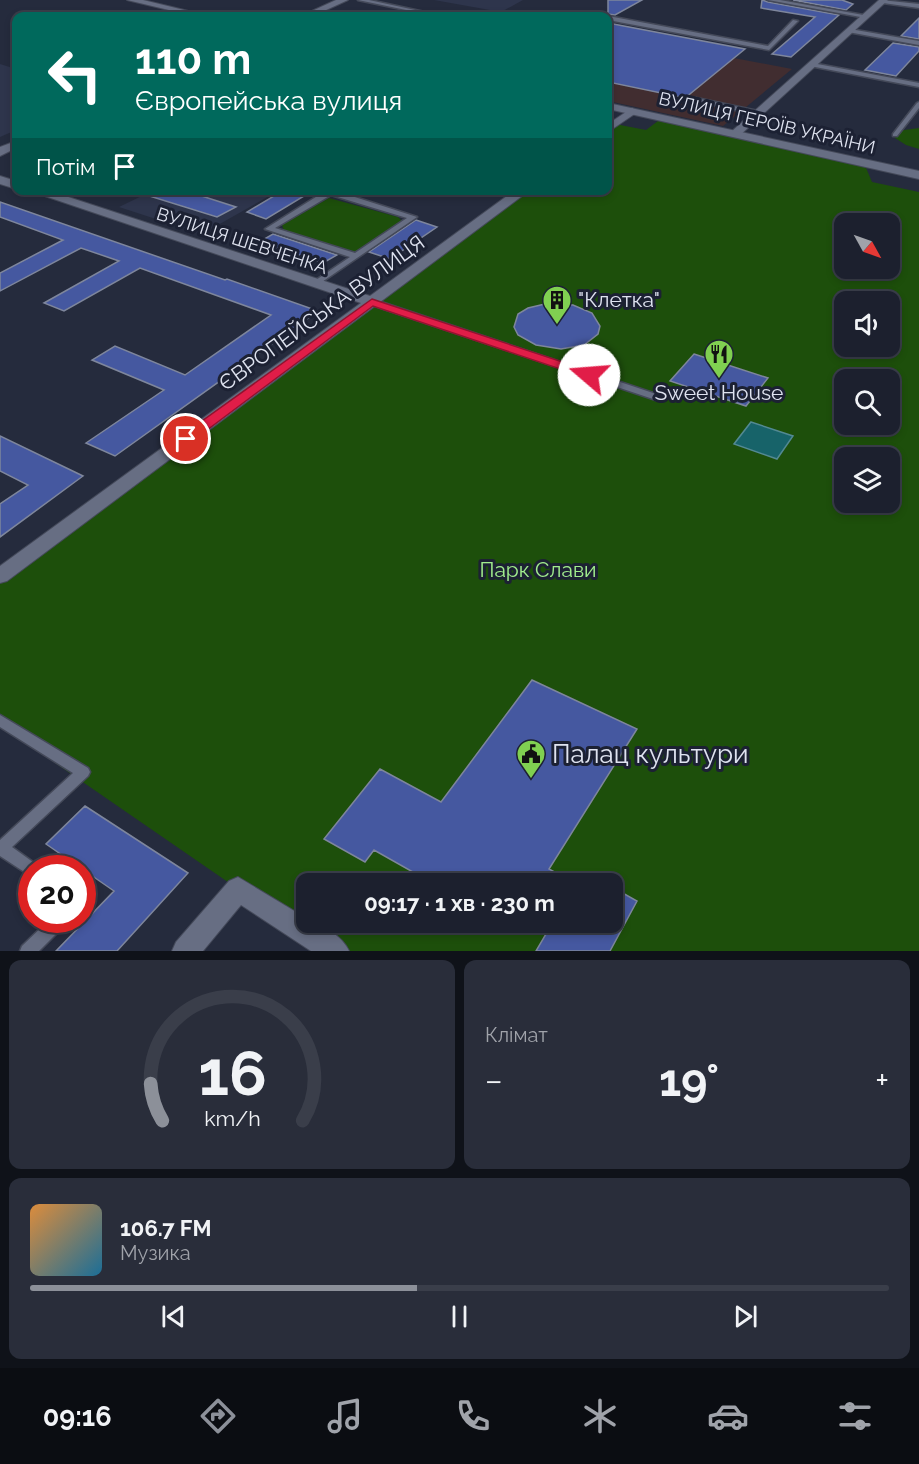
<!DOCTYPE html>
<html lang="uk">
<meta charset="utf-8">
<style>
body{margin:0;font-family:Raleway,sans-serif;background:#292d3a;color:#f1f3f6;height:100vh;display:flex;flex-direction:column;font-size:22px;white-space:nowrap}
*{box-sizing:border-box;margin:0}
p{font-size:20px;color:#a0a3aa}
.icon{flex:none;width:33px;height:33px;fill:none;stroke:currentColor;stroke-width:2;stroke-linecap:round;stroke-linejoin:round}
.map{position:relative;height:951px;overflow:hidden}
.side{display:flex;flex-direction:column;gap:9px;padding:9px;background:#0f1219;flex:1}
.side>*{flex:none}
.top-card{position:absolute;left:12px;top:12px;width:600px;height:183px;border-radius:12px;box-shadow:0 3px 9px #0003,0 0 0 2px #3a3e4a;background:#00695c;color:#fff;overflow:hidden}
.needle{width:39px;rotate:130deg}
.tools{position:absolute;left:834px;top:213px;display:grid;gap:12px}
.tools a{display:grid;place-items:center;width:66px;height:66px;border-radius:12px;background:#1c202e;box-shadow:0 3px 9px #0003,0 0 0 2px #3a3e4a;font-size:30px}
.speed{position:absolute;left:18px;top:855px;display:flex;gap:12px;font-size:30px;font-weight:700;text-align:center}
.speed>*{display:grid;place-content:center;width:78px;height:78px;border-radius:50%;background:#1c202e;box-shadow:0 3px 9px #0003,0 0 0 2px #3a3e4a;line-height:1}
.speed .limit{border:9px solid #d22;background:#fff;color:#111}
.pin{position:absolute;display:grid;place-items:center;width:51px;height:51px;color:#fff;margin:-26px;border:3px solid #fff;border-radius:50%;box-shadow:0 2px 6px #0007}
.me{position:absolute;width:66px;margin:-33px;rotate:288deg;stroke-linejoin:round;filter:drop-shadow(0 0 4px #0008)}
.turn{display:flex;align-items:center;gap:21px;height:126px;padding:0 24px;font-size:27px}
.turn .icon{width:78px;height:78px;stroke-width:2.5}
.turn b{display:block;font-size:42px;line-height:51px}
.then{display:flex;align-items:center;height:57px;padding:0 24px;background:#0003;gap:12px;font-size:22px}
.big{font-size:45px;font-weight:700;line-height:1.1}
.side .widget{flex:1;display:flex;flex-direction:column;justify-content:center;gap:9px;min-width:0;padding:0 21px;border-radius:12px;background:#292d3a}
.side .dial{align-items:center;gap:0}
.dial svg{height:156px;overflow:visible;fill:none;stroke:#3a3e4a;stroke-width:7;stroke-linecap:round;text-anchor:middle}
.dial text{fill:#f1f3f6;stroke:none}
.song{display:flex;align-items:center;gap:18px}
.cover{width:72px;height:72px;border-radius:9px;background:linear-gradient(135deg,hsl(30 70% 55%),hsl(200 70% 35%))}
.played{height:6px;border-radius:3px;background:linear-gradient(90deg,#8c9099 45%,#3a3e4a 45%)}
.keys{display:flex;justify-content:space-around;direction:ltr}
.heat{display:flex;justify-content:space-between;align-items:center;font-size:33px;direction:ltr}
.side .tiles{flex:1;display:grid;gap:9px;grid-template-columns:1fr 1fr}
.widget:last-child{grid-column:span 2}
.trip{position:absolute;left:296px;top:873px;width:327px;height:60px;border-radius:12px;background:#1c202e;box-shadow:0 3px 9px #0003,0 0 0 2px #3a3e4a;font-weight:700;line-height:60px;text-align:center}
.tab-bar{display:flex;height:96px;justify-content:space-around;align-items:center;background:#0b0d12;color:#a0a3aa}
.tab-bar .icon{width:42px;height:42px}
.tab-bar .selected{color:#8c9099}
.tab-bar b{font-size:27px;color:#f1f3f6}
.map>svg:first-child{display:block}
</style>
<div class="map">
<svg width="919" height="951" viewBox="0 0 919 951">
<rect width="100%" height="100%" fill="#252b3d"/>
<path fill="#412d30" d="M608 34 792 69 723 126 608 101Z"/>
<path fill="#2e354c" d="M434 0H523L501 12Z
M0 64 16 69V130L0 137Z
M152 191H278L202 234 119 207Z"/>
<path fill="#1d4f0b" fill-rule="evenodd" d="M662 118 864 163 872 182 919 192V951H335L238 889 0 725V576L524 191 608 190V129L615 124 646 130ZM844 224H890V268H844ZM844 302H890V346H844ZM844 380H890V424H844ZM844 458H890V502H844ZM306 884H612V922H306Z
M919 128V149L906 145 895 138 897 131Z
M329 198 398 217 402 221 356 252 284 231 282 225Z"/>
<path fill="#176369" stroke="#538992" stroke-width="1.5" d="M751 422 793 436 777 459 734 444Z"/>
<path fill="#4558a0" stroke="#7e869c" stroke-width="1.5" d="M608 0H642L615 15 608 14Z
M762 0 768 2 839 15 791 57 772 54 815 17 761 8Z
M793 0H842L853 4 846 10Z
M919 18V39L901 36Z
M608 23 745 49 685 98 608 82Z
M893 43 919 47V51L896 76 865 70Z
M144 190H183L236 207 217 217 143 194Z
M284 190H314L266 219 247 212Z
M0 202 225 280 227 279 318 311 115 456 86 443 164 390 92 360 115 346 185 375 271 315 140 268 64 311 44 303 119 261 81 248 0 291V273L63 240 0 217Z
M416 220 437 227 390 259 369 252Z
M273 234 337 255 323 263 259 242Z
M549 303 573 305 592 313 600 326 598 334 584 345 561 349 536 345 518 335 514 327 518 314 528 308Z
M694 354 768 378 746 406 670 381Z
M0 436 83 476 0 537V504L28 485 0 471Z
M532 680 637 729 549 869 576 884H434L374 850 365 862 324 839 380 769 441 802Z
M85 806 188 873 117 951H56L114 891 46 844Z
M612 887 637 901 610 951H536L553 922H612Z"/>
<g fill="none" stroke-linecap="round" stroke-linejoin="round">
<g stroke="#444959" stroke-width="3">
<path id="lane" d="M358 0H369L443 16H435Z
M768 0H780L869 16 866 18Z
M881 0 919 4V8L883 3Z
M317 10 338 14 341 16H332L315 13Z
M608 16 768 46 793 20 798 21 769 50 608 20Z
M850 29 919 41V45L848 32Z
M812 63 919 83V87L810 66V64Z
M696 98 758 111 761 113 758 115 694 101 693 100Z
M919 102V108L897 136H893V134L917 103Z
M327 190H333L417 217 316 286 312 284 313 282 350 257 265 229ZM331 195 407 218 355 253 275 228Z
M372 299 659 395 661 397 656 400 653 399 369 304 368 302Z
M0 715 88 768 90 772 88 776 12 847 37 865 39 868H32V877L0 856V840L73 773 0 727Z
M49 920H67L65 925 39 951H20L22 946Z"/>
</g>
<g stroke="#444959" stroke-width="2">
<path id="street" d="M336 0H348L313 16H301Z
M879 0H888L739 136H731V132Z
M632 108 637 111 636 113 608 132V124Z
M16 141V148L0 156V147Z
M0 176 16 181V189L0 184Z
M27 190H47L370 296 515 190H530L7 581 0 583V566L361 303Z
M238 877 306 918V922C321 922 343 937 349 951H311L241 905 203 951H172L176 942 229 881Z"/>
</g>
<g stroke="#444959" stroke-width="2">
<path id="secondary" d="M127 0H143L209 16H194Z
M608 103 919 171V179L608 109Z"/>
</g>
<use href="#lane" fill="#676e83" fill-rule="evenodd"/>
<use href="#street" fill="#676e83" fill-rule="evenodd"/>
<use href="#secondary" fill="#676e83" fill-rule="evenodd"/>
</g>
<path fill="#e11d48" stroke="#92132f" stroke-width="1.5" d="M372 299 593 372 595 375 593 377H584L373 306 191 442H181L179 439 181 436Z"/>
<defs>
<g id="building-pin" transform="scale(1.5)"><path d="M0 17L-7.5 6A9.5 9.5 0 1 1 7.5 6Z" fill="#80d051" stroke="#1c2133"/><path d="M-4-6H4V6H1V3H-1V6H-4ZM-2.5-4.3h1.7v1.8h-1.7ZM.8-4.3h1.7v1.8H.8ZM-2.5-1h1.7V.8h-1.7ZM.8-1h1.7V.8H.8Z" fill="#111"/></g>
<g id="restaurant-pin" transform="scale(1.5)"><path d="M0 17L-7.5 6A9.5 9.5 0 1 1 7.5 6Z" fill="#80d051" stroke="#1c2133"/><path d="M-5-6h1v4h1v-4h1v4h1v-4h1v5L-1.5 .5V6h-2V.5L-5-1ZM5-6V6H3V1.5H1.5Q1.5-4 5-6Z" fill="#111"/></g>
<g id="civic-pin" transform="scale(1.5)"><path d="M0 17L-7.5 6A9.5 9.5 0 1 1 7.5 6Z" fill="#80d051" stroke="#1c2133"/><path d="M-.6-6.5H3V-4.5H.6V-3L4-1V1h2V6H-6V1h2V-1L-.6-3ZM-1.2 2.5V6h2.4V2.5Z" fill="#111"/></g>
</defs>
<g fill-rule="evenodd">
<use href="#building-pin" x="557" y="300"/>
<use href="#restaurant-pin" x="719" y="354"/>
<use href="#civic-pin" x="531" y="754"/>
</g>
<g text-anchor="middle" stroke-width="6" stroke-linejoin="round" paint-order="stroke">
<g font-size="18" fill="#dfe3f0" stroke="#1c2133">
<text transform="translate(767 123) rotate(13)" y="6">ВУЛИЦЯ ГЕРОЇВ УКРАЇНИ</text>
<text transform="translate(242 241) rotate(18)" y="6">ВУЛИЦЯ ШЕВЧЕНКА</text>
</g>
<g font-size="21" fill="#dfe3f0" stroke="#1c2133" text-anchor="start">
<text x="578" y="307">"Клетка"</text>
<text x="719" y="400" text-anchor="middle">Sweet House</text>
</g>
<g font-size="21" fill="#dfe3f0" stroke="#1c2133">
<text transform="translate(322 313) rotate(-36)" y="7">ЄВРОПЕЙСЬКА ВУЛИЦЯ</text>
</g>
<g font-size="21" fill="#a1ed8d" stroke="#1c2133">
<text x="538" y="577">Парк Слави</text>
</g>
<g font-size="26" fill="#dfe3f0" stroke="#1c2133" text-anchor="start">
<text x="552" y="763">Палац культури</text>
</g>
</g>
</svg>
<div class="tools">
<a><svg class="needle" viewBox="-14 -14 28 28"><path d="M0-13l5 13h-10z" fill="#e53935"/><path d="M0 13l5-13h-10z" fill="#a0a3aa"/></svg></a>
<a><svg class="icon" aria-label="sound" viewBox="0 0 24 24"><path d="M4 9h4l5-4v14l-5-4H4zM17 9q2 3 0 6"/></svg></a>
<a><svg class="icon" aria-label="search" viewBox="0 0 24 24"><circle cx="10" cy="10" r="6"/><path d="M15 15l6 6"/></svg></a>
<a><svg class="icon" aria-label="layers" viewBox="0 0 24 24"><path d="M12 4l9 5-9 5-9-5zM3 14l9 5 9-5"/></svg></a>
</div>
<div class="speed"><div class="limit">20</div></div>
<div class="pin" style="left:186px;top:439px;background:#d93025"><svg class="icon" aria-label="arrive" viewBox="0 0 24 24"><path d="M6 21V4h12l-3 4 3 4H6"/></svg></div>
<svg class="me" style="left:589px;top:375px" viewBox="-20 -20 40 40"><circle r="19" fill="#fff"/><path d="M0-13L10 11 0 6-10 11z" fill="#e11d48"/></svg>
<div class="trip">09:17 · 1 хв · 230 m</div>
<div class="top-card">
<div class="turn"><svg class="icon" aria-label="left" viewBox="0 0 24 24"><path d="M17 20v-9H6M10 6l-5 5 5 5"/></svg><div><b>110 m</b>Європейська вулиця</div></div>
<div class="then">Потім<svg class="icon" aria-label="arrive" viewBox="0 0 24 24"><path d="M6 21V4h12l-3 4 3 4H6"/></svg></div>
</div>
</div>
<section class="side">
<div class="tiles">
<div class="widget dial"><svg viewBox="0 0 100 80">
<path d="M14 69A42 42 0 1 1 86 69"/>
<path d="M14 69A42 42 0 0 1 8 50" stroke="#8c9099"/>
<text x="50" y="56" font-size="32" font-weight="700">16</text>
<text x="50" y="72" font-size="11">km/h</text>
</svg></div>
<div class="widget"><p>Клімат</p>
<div class="heat"><a>−</a><b class="big">19°</b><a>+</a></div>
</div>
<div class="widget">
<div class="song"><i class="cover"></i><div><b>106.7 FM</b><p>Музика</p></div></div>
<div class="played"></div>
<div class="keys"><svg class="icon" aria-label="previous" viewBox="0 0 24 24"><path d="M18 5L8 12l10 7zM5 5v14"/></svg><svg class="icon" aria-label="pause" viewBox="0 0 24 24"><path d="M8 5v14M16 5v14"/></svg><svg class="icon" aria-label="next" viewBox="0 0 24 24"><path d="M6 5l10 7-10 7zM19 5v14"/></svg></div>
</div>
</div>
</section>
<nav class="tab-bar">
<b>09:16</b>
<svg class="icon selected" aria-label="directions" viewBox="0 0 24 24"><path d="M12 3l9 9-9 9-9-9zM9 14v-3h6M13 9l2 2-2 2"/></svg>
<svg class="icon" aria-label="music" viewBox="0 0 24 24"><path d="M9 18V5l10-2v13"/><circle cx="6" cy="18" r="3"/><circle cx="16" cy="16" r="3"/></svg>
<svg class="icon" aria-label="phone" viewBox="0 0 24 24"><path d="M5 4h4l2 5-3 2q2 4 5 5l2-3 5 2v4C11 20 4 13 5 4z"/></svg>
<svg class="icon" aria-label="climate" viewBox="0 0 24 24"><path d="M12 3v18M4 7l16 10M4 17L20 7"/></svg>
<svg class="icon" aria-label="car" viewBox="0 0 24 24"><path d="M5 17H2v-5l4-1 3-4h7l3 4 3 1v5h-3M9 17h6M6 11h13"/><circle cx="7" cy="17" r="2"/><circle cx="17" cy="17" r="2"/></svg>
<svg class="icon" aria-label="filters" viewBox="0 0 24 24"><path d="M4 7h16M4 17h16"/><circle cx="9" cy="7" r="2"/><circle cx="15" cy="17" r="2"/></svg>
</nav>
